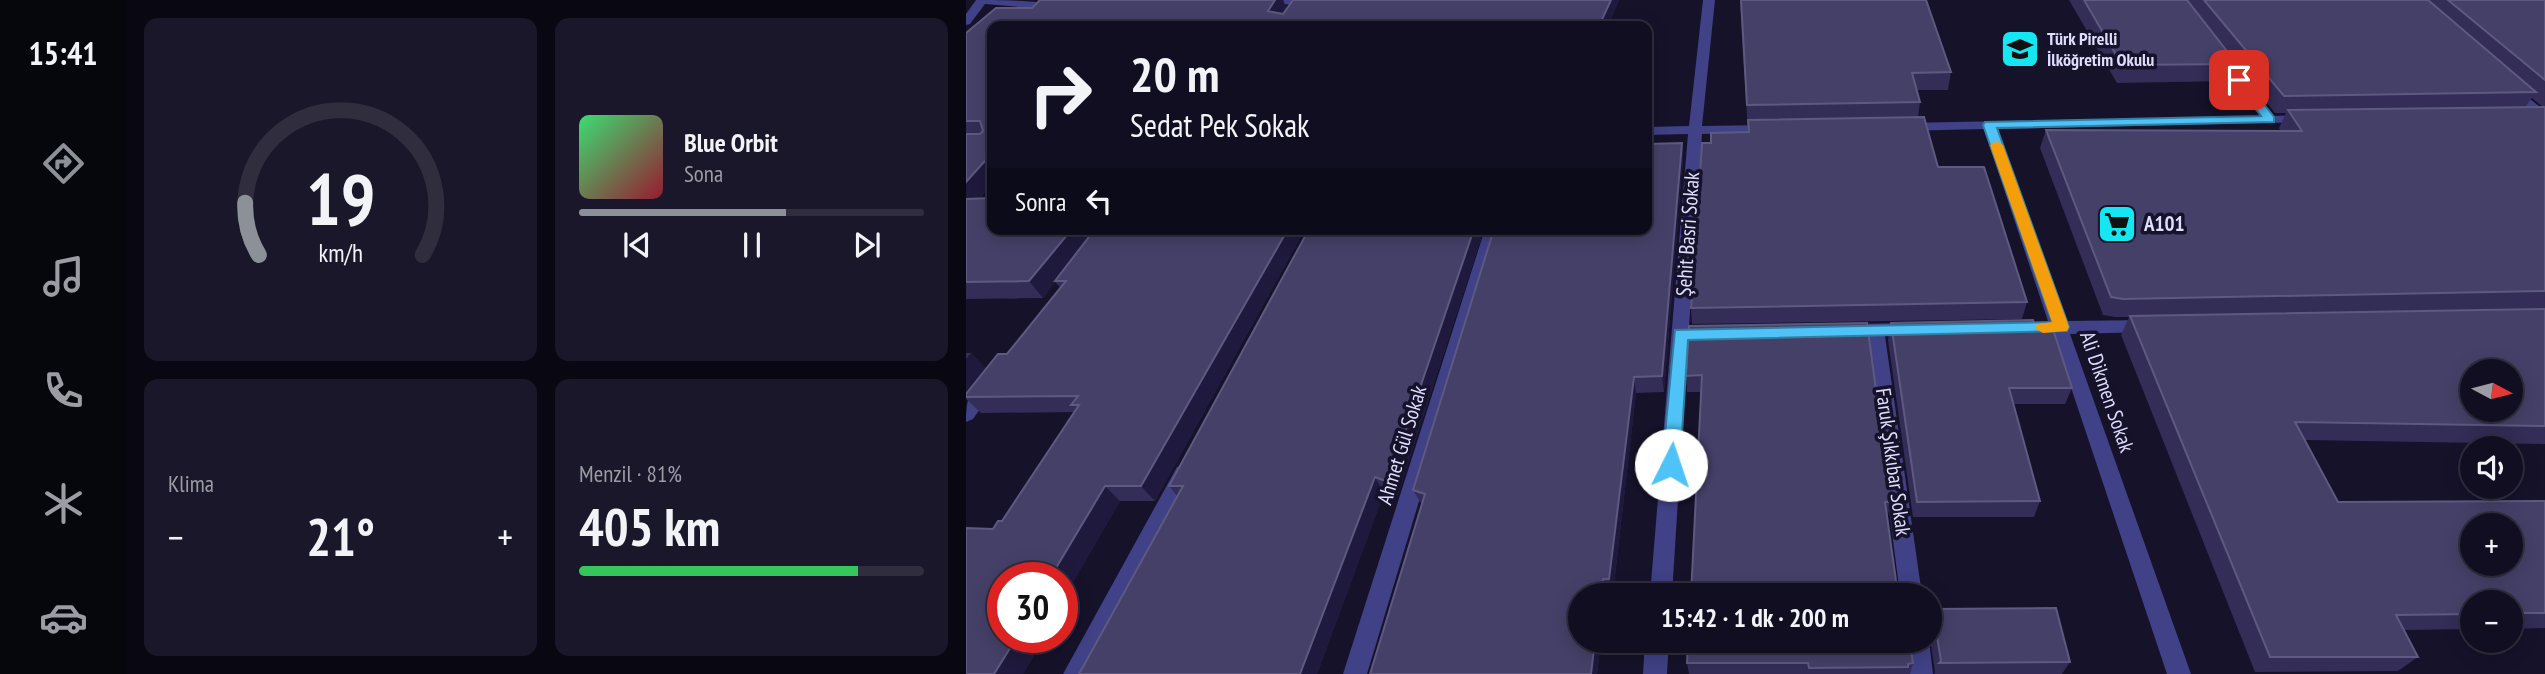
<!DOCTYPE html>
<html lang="tr">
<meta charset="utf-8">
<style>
body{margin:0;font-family:"PT Sans Narrow",sans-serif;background:#191729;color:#f1f3f6;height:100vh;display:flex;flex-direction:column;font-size:26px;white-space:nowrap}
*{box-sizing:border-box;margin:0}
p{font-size:23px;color:#9c9ca5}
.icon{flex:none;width:38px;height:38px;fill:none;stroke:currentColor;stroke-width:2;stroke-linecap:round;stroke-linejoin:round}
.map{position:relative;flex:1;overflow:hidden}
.drawer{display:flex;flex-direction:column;gap:18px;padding:18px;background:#090812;width:840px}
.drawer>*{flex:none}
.top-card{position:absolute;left:21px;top:21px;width:665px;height:214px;border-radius:14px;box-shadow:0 4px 18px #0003,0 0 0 2px #302e3e;background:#100e20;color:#f1f3f6;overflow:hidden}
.needle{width:46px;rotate:97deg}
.controls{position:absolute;left:1494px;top:359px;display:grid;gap:14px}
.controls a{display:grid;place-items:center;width:63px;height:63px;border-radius:50%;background:#100e20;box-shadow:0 4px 18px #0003,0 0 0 2px #302e3e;font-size:35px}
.speed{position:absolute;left:21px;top:562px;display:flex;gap:14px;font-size:35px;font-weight:700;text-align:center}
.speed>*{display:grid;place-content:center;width:91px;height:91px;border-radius:50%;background:#100e20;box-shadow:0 4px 18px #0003,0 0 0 2px #302e3e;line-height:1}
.speed .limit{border:10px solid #d22;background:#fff;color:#111}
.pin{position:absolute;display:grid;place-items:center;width:60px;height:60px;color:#fff;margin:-30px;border-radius:14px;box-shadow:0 4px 10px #0006}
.me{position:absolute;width:77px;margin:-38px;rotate:4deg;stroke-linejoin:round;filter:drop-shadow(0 0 5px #0008)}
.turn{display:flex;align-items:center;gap:24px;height:147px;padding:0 28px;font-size:32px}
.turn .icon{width:91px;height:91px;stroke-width:2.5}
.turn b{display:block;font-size:49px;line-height:60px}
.then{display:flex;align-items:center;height:66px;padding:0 28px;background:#0003;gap:14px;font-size:26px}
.big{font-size:52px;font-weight:700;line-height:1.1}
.drawer .widget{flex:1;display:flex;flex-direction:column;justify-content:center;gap:10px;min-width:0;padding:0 24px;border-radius:14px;background:#191729}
.drawer .dial{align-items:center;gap:0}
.dial svg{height:182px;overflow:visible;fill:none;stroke:#302e3e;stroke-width:7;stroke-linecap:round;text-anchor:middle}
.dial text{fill:#f1f3f6;stroke:none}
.song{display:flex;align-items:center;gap:21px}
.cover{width:84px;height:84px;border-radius:10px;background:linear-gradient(135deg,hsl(140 70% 55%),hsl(350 70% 35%))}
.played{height:7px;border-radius:4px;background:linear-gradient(90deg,#8c9099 60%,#302e3e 60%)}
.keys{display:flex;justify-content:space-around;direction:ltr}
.heat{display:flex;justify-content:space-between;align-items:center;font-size:38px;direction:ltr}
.charge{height:10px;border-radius:5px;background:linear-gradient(90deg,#34c759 81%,#302e3e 0)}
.drawer .tiles{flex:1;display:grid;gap:18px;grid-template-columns:repeat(2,1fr)}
.trip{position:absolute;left:602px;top:583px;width:374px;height:70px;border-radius:35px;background:#100e20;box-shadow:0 4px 18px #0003,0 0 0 2px #302e3e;font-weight:700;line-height:70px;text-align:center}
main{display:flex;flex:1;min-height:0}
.tab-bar{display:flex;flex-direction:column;width:126px;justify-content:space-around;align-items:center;background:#06060d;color:#9c9ca5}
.tab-bar .icon{width:49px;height:49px}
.tab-bar .on{color:#8c9099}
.tab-bar b{font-size:32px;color:#f1f3f6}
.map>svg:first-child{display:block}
</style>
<main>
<nav class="tab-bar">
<b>15:41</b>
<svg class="icon on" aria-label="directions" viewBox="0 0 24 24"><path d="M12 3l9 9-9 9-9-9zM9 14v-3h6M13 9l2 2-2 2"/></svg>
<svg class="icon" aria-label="music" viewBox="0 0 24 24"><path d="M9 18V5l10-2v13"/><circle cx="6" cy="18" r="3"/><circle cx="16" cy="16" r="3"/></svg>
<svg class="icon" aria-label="phone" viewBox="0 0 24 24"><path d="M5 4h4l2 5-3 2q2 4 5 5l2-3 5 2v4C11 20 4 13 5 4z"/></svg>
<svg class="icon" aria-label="climate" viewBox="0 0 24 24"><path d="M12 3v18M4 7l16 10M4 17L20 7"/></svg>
<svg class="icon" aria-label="car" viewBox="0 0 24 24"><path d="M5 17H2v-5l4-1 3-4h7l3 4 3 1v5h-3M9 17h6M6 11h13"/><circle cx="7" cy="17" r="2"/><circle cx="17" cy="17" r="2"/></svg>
</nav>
<section class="drawer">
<div class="tiles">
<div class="widget dial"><svg viewBox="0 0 100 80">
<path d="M14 69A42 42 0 1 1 86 69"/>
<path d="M14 69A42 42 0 0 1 8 46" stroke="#8c9099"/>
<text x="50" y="56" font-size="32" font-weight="700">19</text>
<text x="50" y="72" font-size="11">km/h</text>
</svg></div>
<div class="widget">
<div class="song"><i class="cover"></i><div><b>Blue Orbit</b><p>Sona</p></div></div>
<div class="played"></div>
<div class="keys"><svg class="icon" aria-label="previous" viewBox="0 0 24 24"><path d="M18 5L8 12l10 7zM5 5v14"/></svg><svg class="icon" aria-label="pause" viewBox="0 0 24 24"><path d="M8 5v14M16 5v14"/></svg><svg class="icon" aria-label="next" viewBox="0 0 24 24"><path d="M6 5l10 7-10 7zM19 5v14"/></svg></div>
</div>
<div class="widget"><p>Klima</p>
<div class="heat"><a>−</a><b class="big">21°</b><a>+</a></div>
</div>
<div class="widget"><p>Menzil · 81%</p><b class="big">405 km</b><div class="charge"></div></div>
</div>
</section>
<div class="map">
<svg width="1579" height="674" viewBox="0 0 1579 674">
<rect width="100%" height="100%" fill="#15122a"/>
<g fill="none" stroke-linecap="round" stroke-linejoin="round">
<path fill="#404186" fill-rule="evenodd" d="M10 0C31 0 79 0 95 7L89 10 19 4 4 24 0 25V14Z
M292 0H382L376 3 296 5 292 4Z
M737 0H749L736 126 803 125 810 129 803 133 736 134 723 327 752 329 755 333 752 337 722 340 706 595H684L722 134 681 135V127L723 126Z
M1254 51 1258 52 1308 116 1339 115 1344 116V122L1031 129 1099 321 1184 320 1193 326 1184 332 1104 334 1225 674H1201L1087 334 1059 332 1056 328 1059 324 1082 321 1018 129 936 131 929 127 936 123 1294 116 1248 55Z
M1545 84 1579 111V122L1540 91 1539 88Z
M519 229H535L401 674H377Z
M946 323 952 325 955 329 952 333 919 336 956 595H934L901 336 873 334 870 330 873 326 879 324Z
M21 379 28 381 30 386 7 419 0 422C0 405 2 385 21 379Z
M218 465 225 467 228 473 122 674H97L211 467Z
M679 640H703L701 674H677Z
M939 640H963L967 674H943Z"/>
</g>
<path fill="#332d57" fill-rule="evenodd" d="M74 0H317L320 8 317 14 327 0H653L642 26H26V183L14 198H26V229H339L189 501H154L96 601V578H37V637H76L75 638 77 640 57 674H0V528L27 529 32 521H36L109 412 15 413 0 399V353H5L20 369 32 354H41L94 287 89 282 77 298 0 299V33L30 8H66Z
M774 0H960L985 72 982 90H951L954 102 952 117 972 167 1061 302 1056 319 726 324 725 308 745 143 782 132Z
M1103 0H1579V444L1339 440 1372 502 1579 501V628L1545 629V602H1507V629L1438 630 1452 657 1432 671 1289 672 1155 335 1163 317H1149L1137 315 1074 148 1080 130 1315 131 1313 128 1320 113H1309L1271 65 1264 81 1151 83ZM1566 98 1577 107H1559Z
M716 143 717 159 698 392 670 393 647 593H640V595H614V640H635L631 674H404L456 505 447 490 681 229Z
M343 229H518L431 497 418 493 351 674H113L211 496 203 486Z
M925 323 1069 326 1106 388 1099 404H1048L1074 501 1068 517H947L922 340Z
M723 326 925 502 921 517 735 392H721L720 376Z
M964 609 1104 662 1096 674H968L969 672 964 638Z
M721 663H947L944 674H723Z"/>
<path fill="#1f1a3d" d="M309 0H317L320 8 308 26 302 11Z
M645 0H653L642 26H633Z
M716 143 717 159 698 392 696 376Z
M26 153V183L0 214V182Z
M106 229H130L77 298 63 281Z
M322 229H339L189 501 175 486Z
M508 229H518L431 497 422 482Z
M5 353 21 369 0 396V359Z
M668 377 670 393 647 593 643 579Z
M409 477 418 493 351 674H334Z
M139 486 154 501 96 601V578H84Z
M637 579 640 593V595H635Z
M51 637H76L75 638 77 640 57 674H28Z
M629 640H635L631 674H625Z"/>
<path fill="#454068" stroke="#5e5980" stroke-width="2" fill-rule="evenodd" d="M74 0H309L302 11 317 14 327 0H645L633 26H26V153L0 182V134H14L17 131 14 121H0V33L30 8H66Z
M775 0H960L985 72 946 73 954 102 781 105Z
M1118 0H1221L1271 64 1156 65Z
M1238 0H1462L1570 92 1318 96Z
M1482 0H1579V80Z
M1579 107V291L1157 299 1145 297 1080 130 1336 131 1322 110Z
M958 117 972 167H1018L1061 302 725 308 736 143H745V133L783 132 782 120Z
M716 143 696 376 668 377 643 579H637L635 595H614V640H629L625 674H404L459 494 447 490 528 229H681V144Z
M26 198V229H106L63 281 0 282V199Z
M129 229H322L175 486H139L84 578H37V637H51L28 674H0V528L27 529 32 521H36L113 405H105L112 396 0 397V394L32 354H41L100 281H89Z
M343 229H508L422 482 409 477 334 674H113L217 486H203Z
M1579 309V426L1329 422 1372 502 1579 501V613H1545V602H1507V614L1430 615 1452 657H1304L1164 316ZM1507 371H1545V410H1507ZM1507 525H1545V564H1507Z
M1067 320 1069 326H1086L1106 388H1043L1074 501 951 502 925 323Z
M901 323 925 502H919L932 595H725L736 375 720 376 723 326Z
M1090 608 1104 662 973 663 975 661 969 624H964V609Z
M722 640H943L947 663 942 664V667L843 668 842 663H721Z"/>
<path fill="#4fc3f7" stroke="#337fa1" stroke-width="2" d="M1269 77H1277L1308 117V122L1031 128 1103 327 1101 331 722 340 714 465 711 470 705 472 698 470 696 465 709 330 1086 322 1017 125 1019 122 1295 116 1267 80Z"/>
<path fill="#f59e0b" d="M1031 141 1037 145 1103 327 1101 331 1077 333 1069 328 1072 324 1086 322 1024 145Z"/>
<defs>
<g id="school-square" transform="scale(2.0125)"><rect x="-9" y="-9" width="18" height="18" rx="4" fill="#14e7f2" stroke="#15122a"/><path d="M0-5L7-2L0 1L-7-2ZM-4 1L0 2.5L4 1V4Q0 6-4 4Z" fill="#111"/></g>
<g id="supermarket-square" transform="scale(2.0125)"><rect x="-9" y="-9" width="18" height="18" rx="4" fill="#14e7f2" stroke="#15122a"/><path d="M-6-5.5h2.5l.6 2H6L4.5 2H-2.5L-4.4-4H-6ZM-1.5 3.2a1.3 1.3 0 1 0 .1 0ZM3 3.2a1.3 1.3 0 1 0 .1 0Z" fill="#111"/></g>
</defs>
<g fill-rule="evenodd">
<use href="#school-square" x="1054" y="49"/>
<use href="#supermarket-square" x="1151" y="224"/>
</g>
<g text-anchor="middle" stroke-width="7" stroke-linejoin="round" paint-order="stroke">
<g font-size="18" font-weight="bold" fill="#dfddfd" stroke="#15122a" text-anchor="start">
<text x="1081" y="45">Türk Pirelli<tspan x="1081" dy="21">İlköğretim Okulu</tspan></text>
</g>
<g font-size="21" font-weight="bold" fill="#dfddfd" stroke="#15122a" text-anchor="start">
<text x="1178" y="231">A101</text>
</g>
<g font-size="21" fill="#dfddfd" stroke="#15122a">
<text transform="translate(722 234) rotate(-86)" y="7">Şehit Basri Sokak</text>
<text transform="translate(1141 392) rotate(71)" y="7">Ali Dikmen Sokak</text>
<text transform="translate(436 445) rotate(-73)" y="7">Ahmet Gül Sokak</text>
<text transform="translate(927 462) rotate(82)" y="7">Faruk Şıkkıbar Sokak</text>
</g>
</g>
</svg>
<div class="controls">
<a><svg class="needle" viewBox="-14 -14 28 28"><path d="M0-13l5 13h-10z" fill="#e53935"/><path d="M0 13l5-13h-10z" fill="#9c9ca5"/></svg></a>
<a><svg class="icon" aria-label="sound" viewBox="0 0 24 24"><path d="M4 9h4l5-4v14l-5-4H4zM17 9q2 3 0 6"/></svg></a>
<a>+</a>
<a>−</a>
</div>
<div class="speed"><div class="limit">30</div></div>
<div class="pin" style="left:1273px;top:80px;background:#d93025"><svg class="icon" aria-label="arrive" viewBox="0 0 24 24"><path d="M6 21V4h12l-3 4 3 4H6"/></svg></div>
<svg class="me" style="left:705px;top:465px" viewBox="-20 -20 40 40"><circle r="19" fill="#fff"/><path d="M0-13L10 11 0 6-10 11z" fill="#4fc3f7"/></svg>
<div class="trip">15:42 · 1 dk · 200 m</div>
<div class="top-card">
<div class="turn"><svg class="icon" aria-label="right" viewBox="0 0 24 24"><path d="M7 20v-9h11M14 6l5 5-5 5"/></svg><div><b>20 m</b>Sedat Pek Sokak</div></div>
<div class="then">Sonra<svg class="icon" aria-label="left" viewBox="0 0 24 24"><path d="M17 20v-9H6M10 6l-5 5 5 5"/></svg></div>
</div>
</div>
</main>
